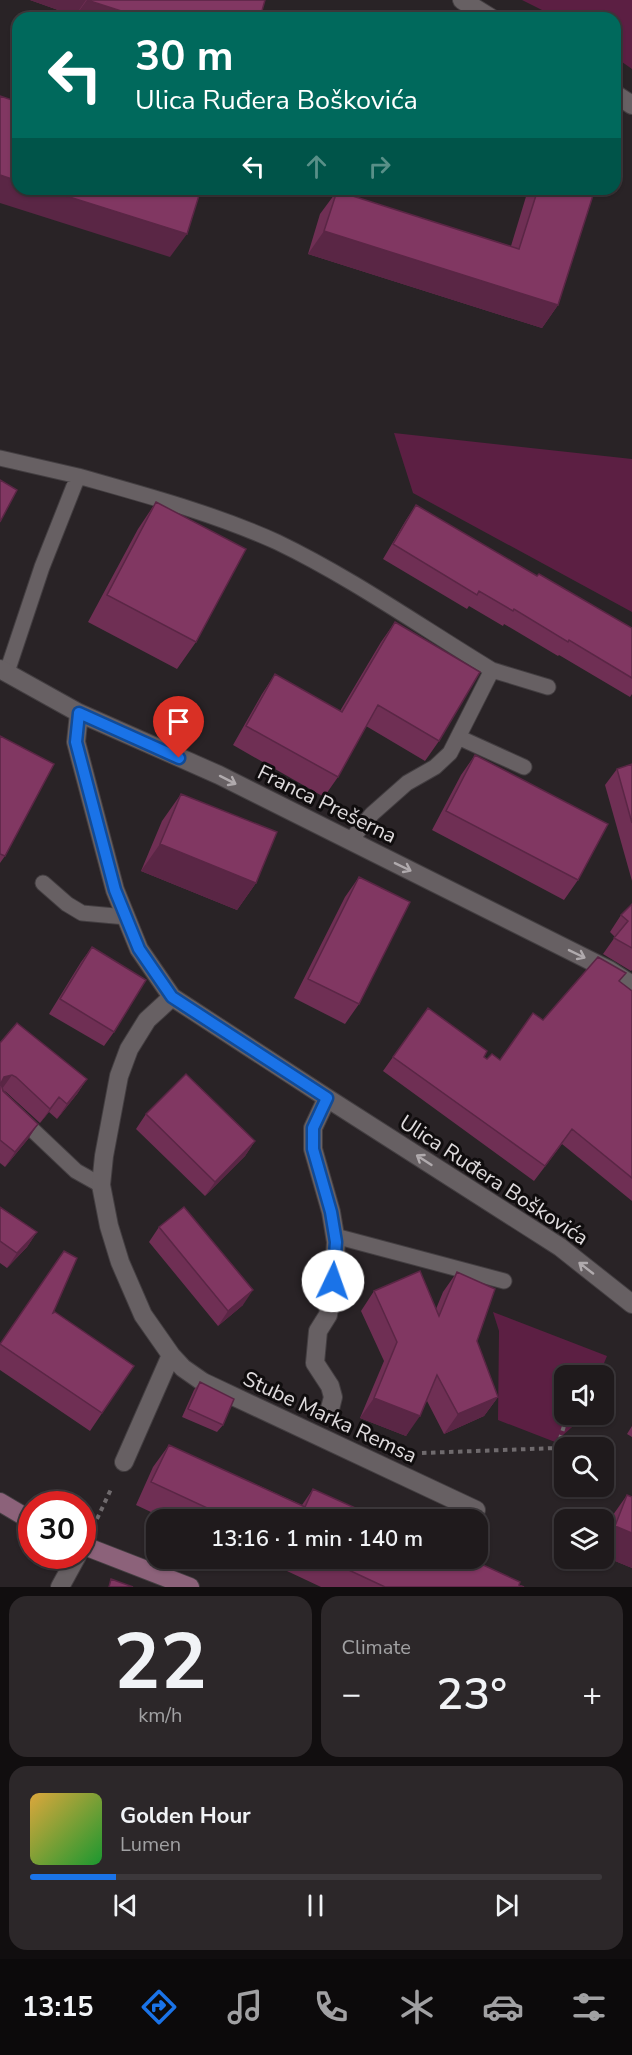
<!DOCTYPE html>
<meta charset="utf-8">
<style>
body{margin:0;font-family:"Nunito Sans",sans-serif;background:#2c2729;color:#f1f3f6;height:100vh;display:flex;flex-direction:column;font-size:22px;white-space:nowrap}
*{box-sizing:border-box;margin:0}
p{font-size:20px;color:#a1a1a3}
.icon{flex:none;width:33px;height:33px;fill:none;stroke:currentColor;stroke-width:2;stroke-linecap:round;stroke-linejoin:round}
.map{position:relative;height:1587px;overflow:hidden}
.panel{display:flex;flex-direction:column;gap:9px;padding:9px;background:#110e0f;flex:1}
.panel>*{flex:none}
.banner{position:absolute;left:12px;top:12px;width:609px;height:183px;border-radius:18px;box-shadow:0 2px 4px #0004,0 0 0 2px #3c383b;background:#00695c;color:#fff;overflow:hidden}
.fabs{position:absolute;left:554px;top:1365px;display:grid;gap:12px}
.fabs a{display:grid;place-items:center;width:60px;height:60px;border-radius:12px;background:#1f1a1c;box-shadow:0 2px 4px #0004,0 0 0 2px #3c383b;font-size:30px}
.speed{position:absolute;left:18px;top:1491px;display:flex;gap:12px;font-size:30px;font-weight:700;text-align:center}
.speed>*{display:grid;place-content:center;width:78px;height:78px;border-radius:50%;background:#1f1a1c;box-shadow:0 2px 4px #0004,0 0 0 2px #3c383b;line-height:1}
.speed .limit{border:9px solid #d22;background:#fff;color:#111}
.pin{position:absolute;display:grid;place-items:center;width:51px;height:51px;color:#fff;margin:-62px -26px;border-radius:50% 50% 50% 0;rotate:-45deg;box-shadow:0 0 6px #0007}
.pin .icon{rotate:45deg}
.me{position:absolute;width:66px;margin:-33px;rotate:3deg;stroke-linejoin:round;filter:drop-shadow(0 0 4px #0008)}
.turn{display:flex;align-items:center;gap:21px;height:126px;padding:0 24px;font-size:27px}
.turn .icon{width:78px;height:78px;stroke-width:2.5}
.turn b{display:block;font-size:42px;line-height:51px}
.lanes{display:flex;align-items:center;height:57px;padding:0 24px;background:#0003;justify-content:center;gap:30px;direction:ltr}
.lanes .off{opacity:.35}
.big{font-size:45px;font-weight:600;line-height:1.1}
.panel .tile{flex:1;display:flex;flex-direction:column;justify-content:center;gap:9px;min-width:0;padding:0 21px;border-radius:18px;background:#2c2729}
.panel .dial{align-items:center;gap:0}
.dial b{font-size:78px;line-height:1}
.song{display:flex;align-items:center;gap:18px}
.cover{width:72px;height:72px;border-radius:9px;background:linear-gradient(135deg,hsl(40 70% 55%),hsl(130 70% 35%))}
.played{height:6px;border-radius:3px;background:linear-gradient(90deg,#1a73e8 15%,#3c383b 15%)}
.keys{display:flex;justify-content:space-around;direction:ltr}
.heat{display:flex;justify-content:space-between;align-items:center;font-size:33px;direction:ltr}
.panel .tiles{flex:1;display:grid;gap:9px;grid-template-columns:1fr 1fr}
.tile:last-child{grid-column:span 2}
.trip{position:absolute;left:146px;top:1509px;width:342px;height:60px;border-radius:18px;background:#1f1a1c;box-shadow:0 2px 4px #0004,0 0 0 2px #3c383b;font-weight:600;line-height:60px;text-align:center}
.tab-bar{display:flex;height:96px;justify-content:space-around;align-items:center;background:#0c0a0b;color:#a1a1a3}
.tab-bar .icon{width:42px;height:42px}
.tab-bar .selected{color:#1a73e8}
.tab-bar b{font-size:27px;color:#f1f3f6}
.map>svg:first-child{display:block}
</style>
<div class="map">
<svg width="632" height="1587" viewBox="0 0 632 1587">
<rect width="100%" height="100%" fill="#292326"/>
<path fill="#5c1f43" d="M522 0H632V69L615 57V18H558Z
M394 433 632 459V612L413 493Z
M493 1312 607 1356 599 1375 564 1376V1414L582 1415 579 1421 555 1442 498 1420 499 1331Z"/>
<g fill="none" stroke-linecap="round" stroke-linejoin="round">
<g stroke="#433e41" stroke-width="17">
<path id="lane" d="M0 458 78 476 42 567 7 672
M78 476C145 495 213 513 277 542 352 578 421 627 492 670L450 753 435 767 407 783 372 814 350 841
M492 670 548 687
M458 737 524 767
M43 883 67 904 82 913 126 917
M0 1099 76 1171 101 1185
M335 1236 504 1281"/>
</g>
<g stroke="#433e41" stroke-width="20">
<path id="street" d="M462 0 491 18
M615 94 632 105
M0 669 79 713 219 775 609 970 632 985
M79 713 76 742 115 890 139 949 172 997 327 1098 560 1247 632 1304
M172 997 147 1020 129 1049 119 1076 104 1156 101 1185 109 1226 120 1262 143 1315 171 1355 183 1368 203 1382 476 1510
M327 1098 313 1128V1149L331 1212 336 1242 333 1281 328 1315 318 1331 315 1363 330 1386 333 1397 330 1409
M124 1462 171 1355
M60 1587 77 1556"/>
</g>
<g stroke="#433e41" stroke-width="20">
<path id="secondary" d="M0 1502 32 1521
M82 1545 190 1587"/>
</g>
<path stroke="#6f6a6d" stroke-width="4" stroke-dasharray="4.5 4.5" stroke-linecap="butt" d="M422 1453 557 1448 565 1423
M97 1519 112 1487"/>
<use href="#lane" stroke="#676063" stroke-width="15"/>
<use href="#street" stroke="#676063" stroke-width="18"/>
<use href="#secondary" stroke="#8c627a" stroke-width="18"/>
</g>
<path fill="#6f2f54" d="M30 0H265L260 18H74L75 16Z
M524 189H595L558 305 542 328 308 254 320 214 337 191 511 246 528 190Z
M156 502 196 642 177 669 88 622 138 529Z
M416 505 537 576 632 628V694L630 697 559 655 558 656 504 624 503 626 469 606 467 609 383 559 406 520Z
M395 622 439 741 425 761 366 726 338 777 324 797 233 745 262 694 275 674 340 711 381 642Z
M0 736 5 856 0 863Z
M475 755 578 880 564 900 432 830 461 775Z
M632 764V881L605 785 617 769Z
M181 794 256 883 237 910 141 871 162 821Z
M359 877V1004L345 1024 294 998 345 897Z
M632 904V970L631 971 603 954 615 937 610 932 621 915Z
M92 947 114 1032 104 1046 49 1014 81 962Z
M620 982 632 991V1201L562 1144 534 1181 383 1071 428 1008 487 1059 500 1060 543 1020Z
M0 1043 87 1079 77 1094 57 1119 49 1112 40 1123 6 1092 3 1090 38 1124 28 1139 5 1167 0 1163Z
M146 1114 255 1141 245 1156 205 1196 136 1129Z
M0 1207 37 1232 27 1247 7 1268 0 1263Z
M159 1227 243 1305 218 1326 149 1242Z
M64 1251 53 1313 134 1366 90 1431 0 1370V1344Z
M457 1272 477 1341 498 1397 484 1416 444 1434 427 1401 406 1436 360 1418 384 1361 361 1311 374 1291 436 1309 443 1292Z
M200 1382 223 1425 217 1432 182 1417 194 1390Z
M632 1426V1437L627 1434Z
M169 1445 302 1505 313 1489 382 1520H168L136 1505 153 1467Z
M627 1495 632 1497V1568L603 1556V1535L608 1522Z
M255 1558H468L524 1587H321L270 1563 269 1565Z"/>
<path fill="#5a2645" d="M30 0H86L75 16Z
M87 0 143 18H74Z
M0 175 18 181V189H44L187 234 170 257 0 203Z
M324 231 558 305 542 328 308 254Z
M160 844 256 883 237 910 141 871Z
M12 1075 2 1089 0 1082 4 1077Z
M87 1079 77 1094 57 1119 67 1104Z
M59 1097 49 1112 40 1123 50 1109Z
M38 1124 28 1139 5 1167 15 1152Z
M255 1141 245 1156 205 1196 215 1182Z
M37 1232 27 1247 7 1268 17 1253Z
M253 1290 243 1305 218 1326 228 1311Z
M498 1397 484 1416 444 1434 458 1414Z
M374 1398 420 1416 406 1436 360 1418Z
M615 1526 632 1533V1568L603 1556V1543Z"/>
<path fill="#813762" stroke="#5a2645" stroke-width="1.5" d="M87 0H265L260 18H143Z
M0 96 18 102V181L0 175Z
M44 189H201L187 234Z
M538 189H595L558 305 324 231 337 191 519 249Z
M0 480 17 490 0 522Z
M156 502 246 549 196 642 107 595Z
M416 505 537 576 539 574 632 628V678L569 640 568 642 514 609 513 611 479 591 477 595 393 544Z
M395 622 480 672 439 741 378 705 338 777 246 726 275 674 342 712Z
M0 736 54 764 5 856 0 854Z
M475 755 608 824 578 880 446 811Z
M632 764V823L617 769Z
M181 794 277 832 256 883 160 844Z
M359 877 410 902 359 1004 308 979Z
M632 904V948L614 938 628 921 621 915Z
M92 947 146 980 114 1032 60 999Z
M598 957 626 973 619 981 632 991V1178L572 1129 545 1166 393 1057 428 1008 487 1051 484 1057 487 1059 492 1054 500 1060 533 1013 543 1020Z
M17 1023 87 1079 67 1104 59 1097 50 1109 16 1077 12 1075 4 1077 1 1083 3 1091 38 1124 15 1152 0 1140V1043Z
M186 1074 255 1141 215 1182 146 1114Z
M0 1207 37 1232 17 1253 0 1241Z
M184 1207 253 1290 228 1311 159 1227Z
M64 1251 77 1258 53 1313 55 1312 134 1366 102 1413 0 1344Z
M420 1271 439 1316 457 1272 495 1289 477 1341 498 1397 458 1414 437 1375 420 1416 374 1398 397 1342 374 1291Z
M200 1382 234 1399 223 1425 188 1409Z
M169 1445 305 1507 313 1489 382 1520H233L151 1482Z
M627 1495 632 1497V1533L615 1526Z
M323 1558H468L520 1582 519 1585 524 1587H385Z
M111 1579 133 1587H109Z"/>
<defs><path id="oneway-shaft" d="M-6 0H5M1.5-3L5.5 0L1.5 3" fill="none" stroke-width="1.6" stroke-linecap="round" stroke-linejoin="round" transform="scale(1.5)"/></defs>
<g stroke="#b0aaad">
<use href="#oneway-shaft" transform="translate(228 780) rotate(27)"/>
<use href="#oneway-shaft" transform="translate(403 867) rotate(26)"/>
<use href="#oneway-shaft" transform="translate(577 954) rotate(26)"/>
<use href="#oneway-shaft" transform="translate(424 1160) rotate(-147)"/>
<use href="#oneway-shaft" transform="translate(586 1268) rotate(-142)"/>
</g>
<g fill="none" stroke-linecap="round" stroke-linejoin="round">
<g stroke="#114b97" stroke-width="15">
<path id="route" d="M179 758 79 713 76 742 115 890 139 949 172 997 327 1098 313 1128V1149L331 1212 336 1242 333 1281"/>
</g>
<use href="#route" stroke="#1a73e8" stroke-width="10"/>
</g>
<g text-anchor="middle" stroke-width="6" stroke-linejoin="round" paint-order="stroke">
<g font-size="21" fill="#e0dcde" stroke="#100d0e">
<text transform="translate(327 804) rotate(26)" y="7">Franca Prešerna</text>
<text transform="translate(494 1180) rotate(33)" y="7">Ulica Ruđera Boškovića</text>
<text transform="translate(330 1417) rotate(25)" y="7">Stube Marka Remsa</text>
</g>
</g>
</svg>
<div class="fabs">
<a><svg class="icon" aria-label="sound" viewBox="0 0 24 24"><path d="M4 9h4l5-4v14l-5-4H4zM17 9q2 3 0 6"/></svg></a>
<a><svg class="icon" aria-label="search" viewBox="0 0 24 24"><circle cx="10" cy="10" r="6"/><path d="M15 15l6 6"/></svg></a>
<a><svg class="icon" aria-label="layers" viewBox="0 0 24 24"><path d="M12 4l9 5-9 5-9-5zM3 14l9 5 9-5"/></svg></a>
</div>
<div class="speed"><div class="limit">30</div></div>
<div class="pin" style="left:179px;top:758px;background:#d93025"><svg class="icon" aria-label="arrive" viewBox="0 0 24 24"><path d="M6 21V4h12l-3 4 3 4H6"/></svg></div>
<svg class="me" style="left:333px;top:1281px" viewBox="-20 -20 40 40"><circle r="19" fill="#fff"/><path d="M0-13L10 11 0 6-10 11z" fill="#1a73e8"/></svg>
<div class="trip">13:16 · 1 min · 140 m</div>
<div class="banner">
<div class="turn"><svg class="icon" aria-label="left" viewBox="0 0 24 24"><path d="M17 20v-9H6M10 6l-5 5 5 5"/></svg><div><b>30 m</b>Ulica Ruđera Boškovića</div></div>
<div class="lanes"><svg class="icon" aria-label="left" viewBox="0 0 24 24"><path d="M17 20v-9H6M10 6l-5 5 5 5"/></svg><svg class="icon off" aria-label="ahead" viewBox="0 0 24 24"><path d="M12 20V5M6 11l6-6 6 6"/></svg><svg class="icon off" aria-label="right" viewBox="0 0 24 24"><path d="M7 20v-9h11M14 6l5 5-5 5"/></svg></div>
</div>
</div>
<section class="panel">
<div class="tiles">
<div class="tile dial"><b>22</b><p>km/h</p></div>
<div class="tile"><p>Climate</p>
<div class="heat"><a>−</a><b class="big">23°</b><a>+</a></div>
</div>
<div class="tile">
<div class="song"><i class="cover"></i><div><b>Golden Hour</b><p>Lumen</p></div></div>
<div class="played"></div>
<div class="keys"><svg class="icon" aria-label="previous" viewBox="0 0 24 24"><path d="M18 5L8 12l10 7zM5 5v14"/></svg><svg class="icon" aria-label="pause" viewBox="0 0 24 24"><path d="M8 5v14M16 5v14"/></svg><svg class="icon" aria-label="next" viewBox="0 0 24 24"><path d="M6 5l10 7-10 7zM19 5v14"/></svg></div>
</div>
</div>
</section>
<nav class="tab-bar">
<b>13:15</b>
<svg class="icon selected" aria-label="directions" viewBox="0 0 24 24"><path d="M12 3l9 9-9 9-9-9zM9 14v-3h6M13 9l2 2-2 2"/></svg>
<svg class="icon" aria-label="music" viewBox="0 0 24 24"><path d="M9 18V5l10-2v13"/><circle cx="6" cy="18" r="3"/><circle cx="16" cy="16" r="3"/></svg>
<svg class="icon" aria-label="phone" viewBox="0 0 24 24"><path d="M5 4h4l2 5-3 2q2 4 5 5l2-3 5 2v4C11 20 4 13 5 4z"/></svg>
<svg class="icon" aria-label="climate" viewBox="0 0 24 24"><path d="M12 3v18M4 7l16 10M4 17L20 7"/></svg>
<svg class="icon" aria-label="car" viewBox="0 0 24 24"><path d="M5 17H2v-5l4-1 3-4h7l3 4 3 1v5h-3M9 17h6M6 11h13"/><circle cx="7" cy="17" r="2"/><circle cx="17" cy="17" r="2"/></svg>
<svg class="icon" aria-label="filters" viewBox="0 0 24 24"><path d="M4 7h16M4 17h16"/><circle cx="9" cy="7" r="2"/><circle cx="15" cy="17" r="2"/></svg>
</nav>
